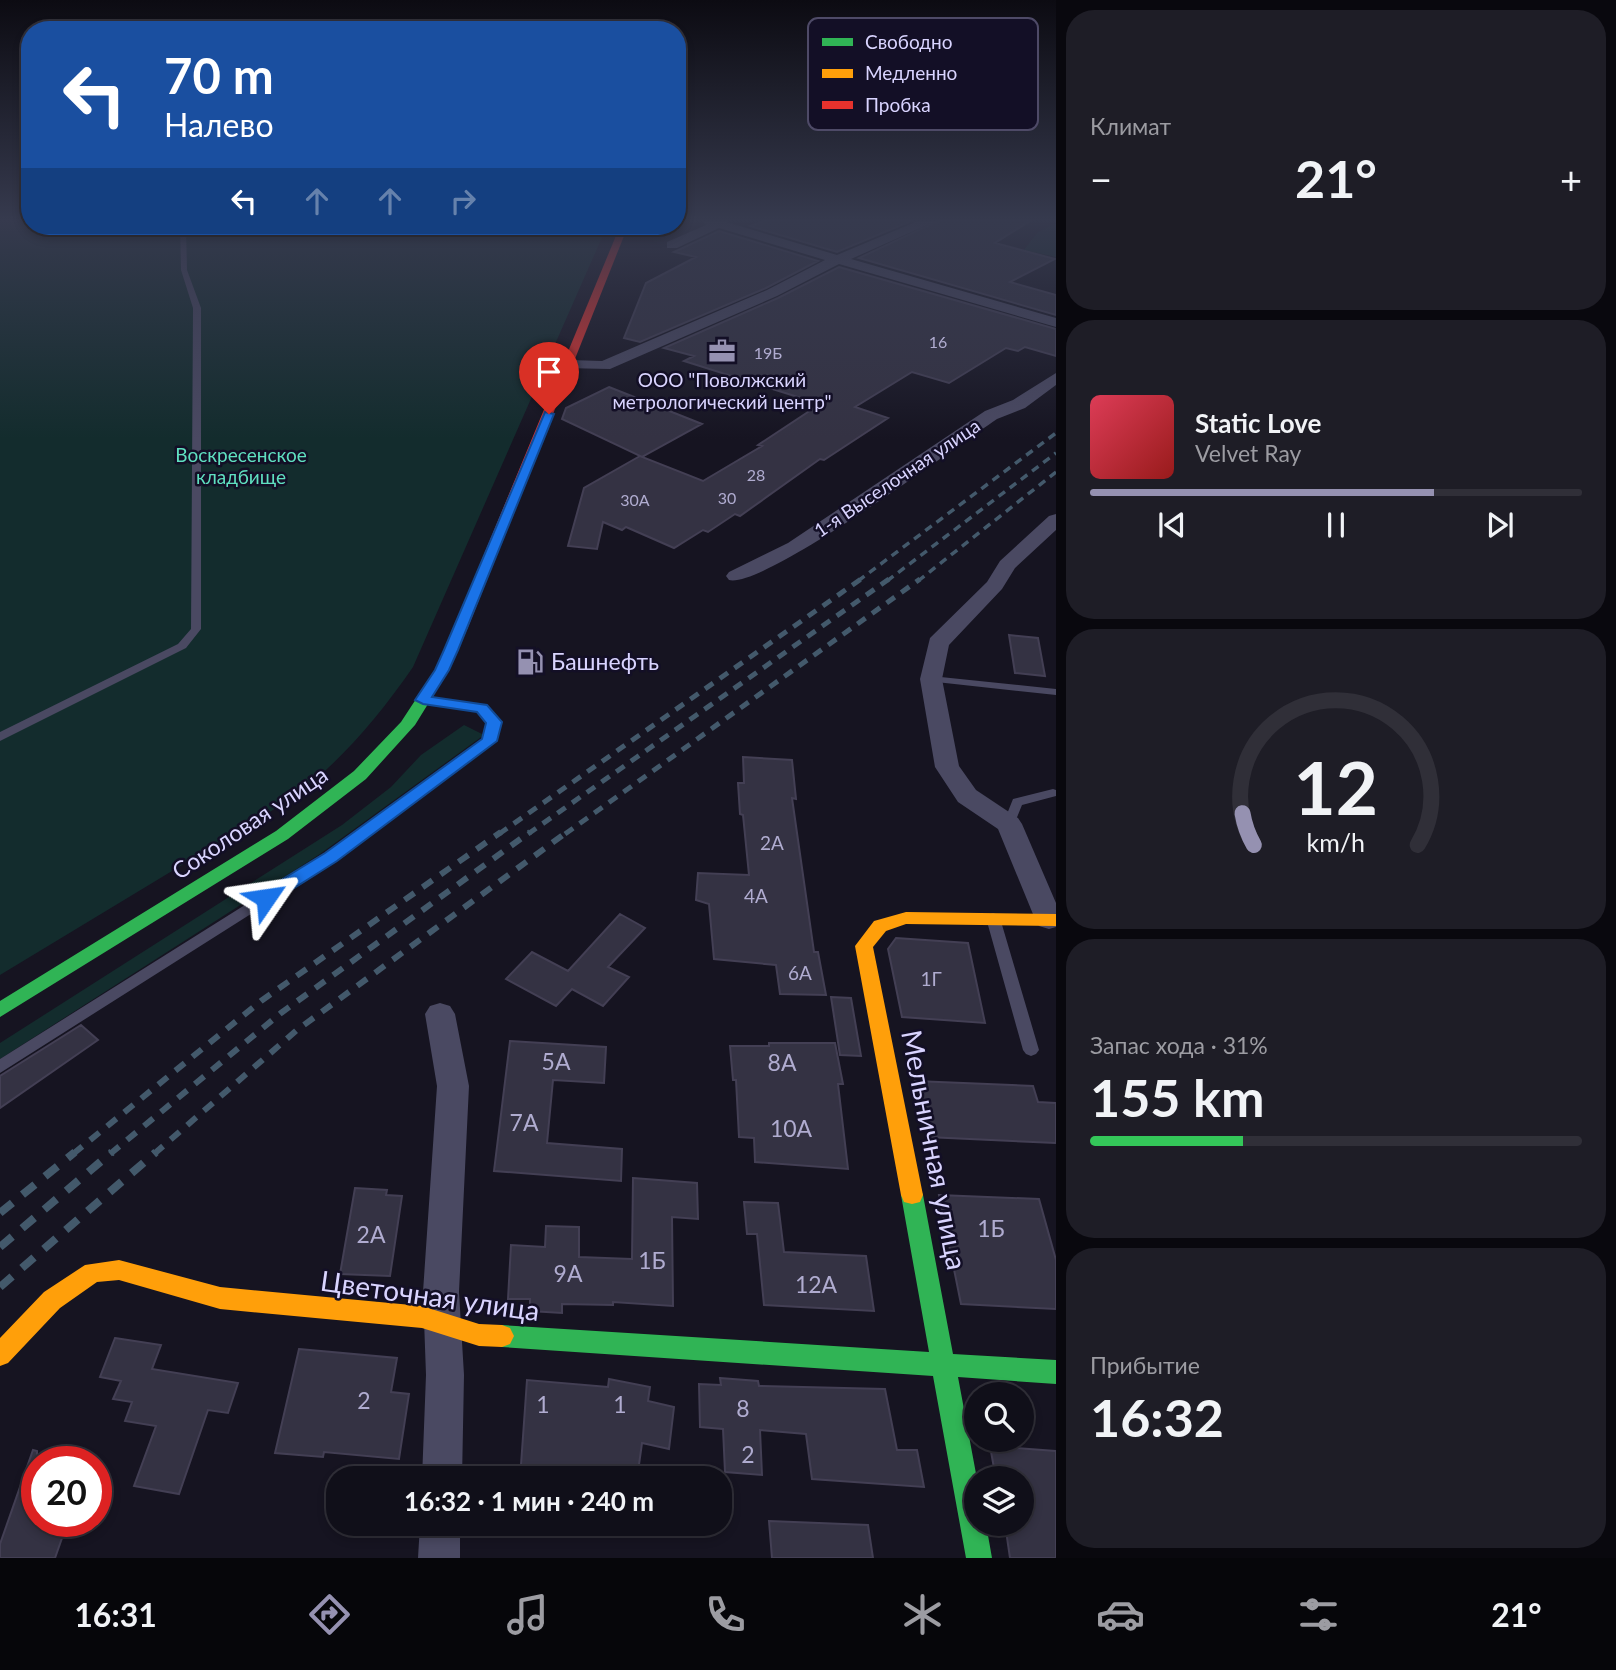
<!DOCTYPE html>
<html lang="ru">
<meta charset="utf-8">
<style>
body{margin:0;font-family:Lato,sans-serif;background:#1e1d26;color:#f1f3f6;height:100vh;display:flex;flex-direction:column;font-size:26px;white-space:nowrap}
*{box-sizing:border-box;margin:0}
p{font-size:23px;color:#9c9ca2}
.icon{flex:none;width:38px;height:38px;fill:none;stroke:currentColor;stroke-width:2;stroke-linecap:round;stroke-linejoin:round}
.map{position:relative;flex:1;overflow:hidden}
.drawer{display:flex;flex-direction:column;gap:10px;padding:10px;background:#09080e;width:560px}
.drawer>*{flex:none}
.guide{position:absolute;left:21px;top:21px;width:665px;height:214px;border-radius:28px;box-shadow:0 4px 10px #0003,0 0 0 2px #302f38;background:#1a4fa0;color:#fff;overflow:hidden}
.controls{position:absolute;left:964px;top:1382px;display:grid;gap:14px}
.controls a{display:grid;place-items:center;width:70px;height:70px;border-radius:50%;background:#100f19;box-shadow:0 4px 10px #0003,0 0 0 2px #302f38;font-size:35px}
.speed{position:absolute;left:21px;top:1446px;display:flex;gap:14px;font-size:35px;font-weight:700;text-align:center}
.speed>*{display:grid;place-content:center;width:91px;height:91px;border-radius:50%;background:#100f19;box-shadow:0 4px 10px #0003,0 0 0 2px #302f38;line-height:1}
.speed .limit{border:10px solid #d22;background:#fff;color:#111}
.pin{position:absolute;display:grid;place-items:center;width:60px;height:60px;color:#fff;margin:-72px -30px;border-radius:50% 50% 50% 0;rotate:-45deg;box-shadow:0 0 7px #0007}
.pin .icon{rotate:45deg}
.me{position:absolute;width:77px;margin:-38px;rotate:58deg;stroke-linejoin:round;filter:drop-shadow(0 0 5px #0008)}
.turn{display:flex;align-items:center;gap:24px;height:147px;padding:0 28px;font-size:32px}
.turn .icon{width:91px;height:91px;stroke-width:2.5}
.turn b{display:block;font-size:49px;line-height:60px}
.lanes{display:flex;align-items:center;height:66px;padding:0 28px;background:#0003;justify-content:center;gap:35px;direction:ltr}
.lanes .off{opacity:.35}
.big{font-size:52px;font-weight:700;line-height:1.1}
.drawer .card{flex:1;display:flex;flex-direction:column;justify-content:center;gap:10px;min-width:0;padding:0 24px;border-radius:28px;background:#1e1d26}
.drawer .dial{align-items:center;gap:0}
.dial svg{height:182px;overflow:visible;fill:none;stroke:#302f38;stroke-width:7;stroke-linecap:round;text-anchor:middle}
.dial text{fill:#f1f3f6;stroke:none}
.song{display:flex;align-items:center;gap:21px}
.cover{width:84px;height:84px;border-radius:10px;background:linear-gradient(135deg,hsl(350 70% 55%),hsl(0 70% 35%))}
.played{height:7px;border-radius:4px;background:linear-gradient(90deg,#9591b1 70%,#302f38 70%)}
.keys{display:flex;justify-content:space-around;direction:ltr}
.heat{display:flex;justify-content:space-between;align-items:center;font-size:38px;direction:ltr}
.charge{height:10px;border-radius:5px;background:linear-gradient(90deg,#34c759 31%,#302f38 0)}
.trip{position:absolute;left:326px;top:1466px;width:406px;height:70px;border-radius:28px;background:#100f19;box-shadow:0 4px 10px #0003,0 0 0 2px #302f38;font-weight:700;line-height:70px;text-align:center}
.tabs{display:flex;height:112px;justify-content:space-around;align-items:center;background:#06060a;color:#9c9ca2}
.tabs .icon{width:49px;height:49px}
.tabs .selected{color:#9591b1}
.tabs b{font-size:32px;color:#f1f3f6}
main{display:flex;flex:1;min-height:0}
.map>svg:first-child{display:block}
</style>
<main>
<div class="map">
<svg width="1056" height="1558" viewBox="0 0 1056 1558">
<rect width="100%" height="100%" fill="#161421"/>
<path fill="#132c2d" d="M0 221H30V226H607L413 667C377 719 345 756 296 796L0 975Z
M1056 223V257L1024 250 1037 233Z
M464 725 484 735 320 854 0 1059V1043L342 825 391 787 421 755Z"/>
<path fill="#343243" stroke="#433f54" stroke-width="2" d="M765 221H911L837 252 750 226Z
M938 221H1030L995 243 1055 259 1010 282 1056 295V315L859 258Z
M719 231 818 261 766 288 640 342 624 338 646 283 696 257 674 252Z
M839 267 1056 329V356L1025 347 1018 351 1006 348 949 383 912 372 855 407 888 418 824 460 820 459 740 516 735 514 708 532 703 530 674 548 626 527 622 530 603 522 597 549 568 546 584 488 640 456 703 481 762 446 758 445 820 404 684 361 694 356 664 348 778 298Z
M609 387 702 424 642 457 562 419 566 408Z
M1009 635 1038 638 1045 676 1015 673Z
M743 757 792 760 796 799 792 798 814 952H818L826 995 780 994 776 965 714 959 709 904 696 900 698 873 749 875 743 815 740 814 738 783H744Z
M620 914 645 928 608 967 629 977 603 1006 572 989 556 1006 506 979 532 952 568 971Z
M896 938 968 943 985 1023 902 1017 888 949Z
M831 997 851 998 861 1056 840 1055Z
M81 1025 98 1040 0 1108V1076Z
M510 1041 606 1047 604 1083 553 1080 547 1143 622 1149 621 1181 494 1171Z
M769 1043H835L843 1084H838L848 1169 755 1162 754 1138 739 1137 736 1080H733L730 1046H769Z
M915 1081 1033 1086 1038 1102 1056 1103V1143L927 1137Z
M633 1178 697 1183 698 1219 672 1217 673 1306 613 1302V1305L562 1304V1313L530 1311V1299H508L511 1245 545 1247 546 1226 579 1227V1257L632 1259Z
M355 1188 387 1190 386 1195 402 1196 390 1276 340 1274Z
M939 1195 1039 1199 1056 1260V1309L961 1304Z
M744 1202 778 1203 784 1252 866 1256 874 1311 764 1305 757 1234H747Z
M115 1338 161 1345 152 1369 238 1383 228 1413 208 1410 179 1494 134 1486 156 1426 125 1421 132 1402 113 1399 121 1381 100 1377Z
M299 1349 397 1358 391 1392 409 1394 399 1459 324 1452 323 1457 275 1453Z
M720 1378 758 1381 759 1386 885 1389 897 1450H917L924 1487 812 1479 806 1434 760 1430 762 1475 725 1472 723 1429 700 1427 699 1384 721 1385Z
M609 1379 650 1387 648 1401 674 1407 669 1449 642 1443 637 1479 567 1466 566 1479H520L527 1380 608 1387Z
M990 1446 1056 1451V1558H1010L1005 1524H1022V1479H996Z
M33 1450 37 1451V1521H68L55 1558H0V1544Z
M769 1521 868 1525 873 1558H772Z"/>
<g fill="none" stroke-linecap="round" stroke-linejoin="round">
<path fill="#4a4962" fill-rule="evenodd" d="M180 226H186L187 270 201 308V629L186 648 0 741V732L178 644 191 629 193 308 181 270Z
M931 676 1056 689V695L927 681 925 679 927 677Z
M423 697 485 706 500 722 496 741 336 860 0 1073V1059L326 854 484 739 488 723 477 711 419 702 417 700Z
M1053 789 1056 790V796L1022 805 1013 827H1005L1003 824 1013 799Z
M993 913 998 915 1000 918 1039 1050 1036 1054 1031 1056 1026 1054 1023 1050 986 918 988 915Z"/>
<path fill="#4a4962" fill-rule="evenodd" d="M702 221H723L837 255 918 221H936L851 259 1056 318V327L839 264 777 296 610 369 563 368 561 365 569 360 602 361 767 290 825 260 719 228 677 248H667V242L706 225Z
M1056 373V385L1025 408 997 419C957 446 764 589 729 580L726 576 729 572 788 543 985 411 1013 400Z
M1056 514V530L1015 568 1002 589 949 645 942 679 959 766 976 790 1018 818 1022 824 1056 903V927L1049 929 1039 926 1035 919 998 829 958 802 935 767 920 679 930 638 987 582 1000 561 1049 516Z
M440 1003 450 1006 455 1014 469 1086 459 1292 464 1375 462 1479H422L426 1375 423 1292 437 1086 425 1014 430 1006Z
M420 1524H460V1558H418Z"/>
<path fill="#30b455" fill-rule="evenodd" d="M461 623 468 627 449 670 415 725 366 779 288 839 0 1017V1001L276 831 354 771 401 722 435 670 454 627Z
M912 1186 920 1188 923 1195 953 1354 1056 1360V1384L958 1377 977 1479 976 1524H986L992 1558H966L933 1376 502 1347 494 1344 490 1336 494 1328 502 1325 929 1352 901 1195 904 1188Z"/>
<path fill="#ff9f0a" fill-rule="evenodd" d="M906 912 1056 914V926L906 924 886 931 873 947 923 1195 920 1202 912 1204 904 1202 901 1195 855 946 874 921Z
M119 1260 220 1287 422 1306 479 1324 502 1325 510 1328 514 1336 510 1344 502 1347 479 1346 422 1328 220 1309 119 1280 97 1282 60 1308 8 1363 0 1366V1338L44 1292 85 1265Z"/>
<path fill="#e5322d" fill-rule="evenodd" d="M620 226H628L468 627 466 630H456L454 627Z"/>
<path stroke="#43596b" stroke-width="3.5" stroke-dasharray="8 6" stroke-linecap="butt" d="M858 581 1056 433
M887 581 1056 453
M918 581 1056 472"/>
<path stroke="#43596b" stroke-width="5" stroke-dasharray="10 8" stroke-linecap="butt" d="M499 834 861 579
M528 834 889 579
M565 834 920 579"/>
<path stroke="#43596b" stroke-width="6" stroke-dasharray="12 10" stroke-linecap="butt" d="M73 1154 261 1001 501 832
M110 1154 281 1013 530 832
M154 1154 297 1030 567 832"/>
<path stroke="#43596b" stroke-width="8" stroke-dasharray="16 13" stroke-linecap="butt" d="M0 1213 75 1152
M0 1247 112 1152
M0 1287 156 1152"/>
</g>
<linearGradient id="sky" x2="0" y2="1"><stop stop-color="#0c0b12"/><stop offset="0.5" stop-color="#363a4e"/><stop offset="1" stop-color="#363a4e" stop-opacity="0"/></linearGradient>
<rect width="1056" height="439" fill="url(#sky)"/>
<path fill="#1a73e8" stroke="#114b97" stroke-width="2" d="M545 412 554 414 458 650 449 670 432 697 487 705 502 722 497 741 337 861 272 902H260L257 898 260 893 325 853 482 739 486 723 477 712 423 704 415 700 435 670 444 650Z"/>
<defs>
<g id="office-bare" transform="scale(2.1)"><path d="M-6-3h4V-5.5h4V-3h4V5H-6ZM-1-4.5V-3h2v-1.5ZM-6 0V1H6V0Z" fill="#9591b1" stroke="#130f26" stroke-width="2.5" paint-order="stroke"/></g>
<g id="fuel-bare" transform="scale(2.1)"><path d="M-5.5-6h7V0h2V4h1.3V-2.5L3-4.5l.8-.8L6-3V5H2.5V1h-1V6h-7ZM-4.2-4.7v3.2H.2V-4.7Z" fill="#9591b1" stroke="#130f26" stroke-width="2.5" paint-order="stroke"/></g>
</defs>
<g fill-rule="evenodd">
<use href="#office-bare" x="722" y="351"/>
<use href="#fuel-bare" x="530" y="662"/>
</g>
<g text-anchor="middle" stroke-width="5" stroke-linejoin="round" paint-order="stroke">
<g font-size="16" fill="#b0acd0">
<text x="938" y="348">16</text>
<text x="768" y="359">19Б</text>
<text x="756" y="481">28</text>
<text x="727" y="504">30</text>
<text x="635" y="506">30А</text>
</g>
<g font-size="19" fill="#d9d4ff" stroke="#130f26">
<text x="722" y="387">ООО "Поволжский<tspan x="722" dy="22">метрологический центр"</tspan></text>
</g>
<g font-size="19" fill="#5fe0c0" stroke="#130f26">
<text x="241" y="462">Воскресенское<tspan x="241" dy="22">кладбище</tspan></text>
</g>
<g font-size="19" fill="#d9d4ff" stroke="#130f26">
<text transform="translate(897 478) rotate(-34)" y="7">1-я Выселочная улица</text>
</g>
<g font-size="19" fill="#b0acd0">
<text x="772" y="850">2А</text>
<text x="756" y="903">4А</text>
<text x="800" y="980">6А</text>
<text x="931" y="986">1Г</text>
</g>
<g font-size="23" fill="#d9d4ff" stroke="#130f26" text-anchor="start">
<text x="551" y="670">Башнефть</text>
</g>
<g font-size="23" fill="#d9d4ff" stroke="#130f26">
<text transform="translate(250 823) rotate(-34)" y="8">Соколовая улица</text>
</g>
<g font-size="23" fill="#b0acd0">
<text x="556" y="1070">5А</text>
<text x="782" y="1071">8А</text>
<text x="524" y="1131">7А</text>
<text x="791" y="1137">10А</text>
<text x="991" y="1237">1Б</text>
<text x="371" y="1243">2А</text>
<text x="652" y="1269">1Б</text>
<text x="568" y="1282">9А</text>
<text x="816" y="1293">12А</text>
<text x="364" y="1409">2</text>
<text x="543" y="1413">1</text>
<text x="620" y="1413">1</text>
<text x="743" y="1417">8</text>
<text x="748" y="1463">2</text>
</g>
<g font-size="28" fill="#d9d4ff" stroke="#130f26">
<text transform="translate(934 1150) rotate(79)" y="10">Мельничная улица</text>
<text transform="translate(430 1296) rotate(8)" y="10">Цветочная улица</text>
</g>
</g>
<rect x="808" y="18" width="230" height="112" rx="10" fill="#130f26" stroke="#4e4a67" stroke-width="2"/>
<rect x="822" y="38" width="31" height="8" fill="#30b455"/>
<rect x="822" y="69" width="31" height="9" fill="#ff9f0a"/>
<rect x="822" y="101" width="31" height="8" fill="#e5322d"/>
<g font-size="19" fill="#d9d4ff">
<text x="865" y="49">Свободно</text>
<text x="865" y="80">Медленно</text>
<text x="865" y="112">Пробка</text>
</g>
</svg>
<div class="controls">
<a><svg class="icon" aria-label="search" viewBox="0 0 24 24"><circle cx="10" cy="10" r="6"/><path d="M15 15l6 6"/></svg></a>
<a><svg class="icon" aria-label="layers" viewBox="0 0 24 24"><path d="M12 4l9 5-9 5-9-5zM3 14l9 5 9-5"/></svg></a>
</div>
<div class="speed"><div class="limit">20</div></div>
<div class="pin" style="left:549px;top:414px;background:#d93025"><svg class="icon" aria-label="arrive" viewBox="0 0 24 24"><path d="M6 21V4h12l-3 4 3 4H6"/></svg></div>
<svg class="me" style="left:266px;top:898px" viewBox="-20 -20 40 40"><path d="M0-17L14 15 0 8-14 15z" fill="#1a73e8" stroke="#fff" stroke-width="4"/></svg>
<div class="trip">16:32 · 1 мин · 240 m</div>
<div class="guide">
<div class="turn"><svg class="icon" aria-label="left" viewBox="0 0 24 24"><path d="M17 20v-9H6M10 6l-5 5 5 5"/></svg><div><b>70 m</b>Налево</div></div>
<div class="lanes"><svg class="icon" aria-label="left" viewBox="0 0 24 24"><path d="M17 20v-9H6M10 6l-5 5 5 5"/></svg><svg class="icon off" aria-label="ahead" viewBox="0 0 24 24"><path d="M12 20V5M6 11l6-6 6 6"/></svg><svg class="icon off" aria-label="ahead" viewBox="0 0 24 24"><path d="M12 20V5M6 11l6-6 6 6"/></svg><svg class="icon off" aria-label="right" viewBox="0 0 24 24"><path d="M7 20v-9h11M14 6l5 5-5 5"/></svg></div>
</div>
</div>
<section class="drawer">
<div class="card"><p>Климат</p>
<div class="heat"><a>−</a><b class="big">21°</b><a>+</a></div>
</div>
<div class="card">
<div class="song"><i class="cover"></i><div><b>Static Love</b><p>Velvet Ray</p></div></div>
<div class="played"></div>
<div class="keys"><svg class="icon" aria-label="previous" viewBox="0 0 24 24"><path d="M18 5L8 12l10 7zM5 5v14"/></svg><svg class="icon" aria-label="pause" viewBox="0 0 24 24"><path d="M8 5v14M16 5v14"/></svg><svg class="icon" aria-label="next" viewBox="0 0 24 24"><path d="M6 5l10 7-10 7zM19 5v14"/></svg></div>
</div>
<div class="card dial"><svg viewBox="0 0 100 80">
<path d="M14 69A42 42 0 1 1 86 69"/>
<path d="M14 69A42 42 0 0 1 9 55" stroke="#9591b1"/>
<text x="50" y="56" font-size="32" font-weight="700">12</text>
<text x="50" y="72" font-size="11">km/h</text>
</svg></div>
<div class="card"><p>Запас хода · 31%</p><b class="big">155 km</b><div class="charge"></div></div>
<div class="card"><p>Прибытие</p><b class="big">16:32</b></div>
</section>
</main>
<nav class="tabs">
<b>16:31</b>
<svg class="icon selected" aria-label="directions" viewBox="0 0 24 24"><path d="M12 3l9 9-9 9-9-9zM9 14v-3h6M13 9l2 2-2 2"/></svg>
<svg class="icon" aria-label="music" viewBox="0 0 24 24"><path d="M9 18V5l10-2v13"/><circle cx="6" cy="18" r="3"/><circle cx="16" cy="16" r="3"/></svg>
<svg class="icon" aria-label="phone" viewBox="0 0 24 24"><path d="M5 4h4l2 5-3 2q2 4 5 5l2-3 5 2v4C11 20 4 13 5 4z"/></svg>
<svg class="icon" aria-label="climate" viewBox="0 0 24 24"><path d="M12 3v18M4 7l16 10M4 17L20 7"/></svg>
<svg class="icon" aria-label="car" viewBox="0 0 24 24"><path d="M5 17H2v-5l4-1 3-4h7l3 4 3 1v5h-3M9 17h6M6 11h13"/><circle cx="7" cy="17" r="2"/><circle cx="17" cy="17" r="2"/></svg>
<svg class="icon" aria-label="filters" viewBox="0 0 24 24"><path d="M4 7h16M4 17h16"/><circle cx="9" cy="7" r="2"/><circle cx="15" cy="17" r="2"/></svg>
<b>21°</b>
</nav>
